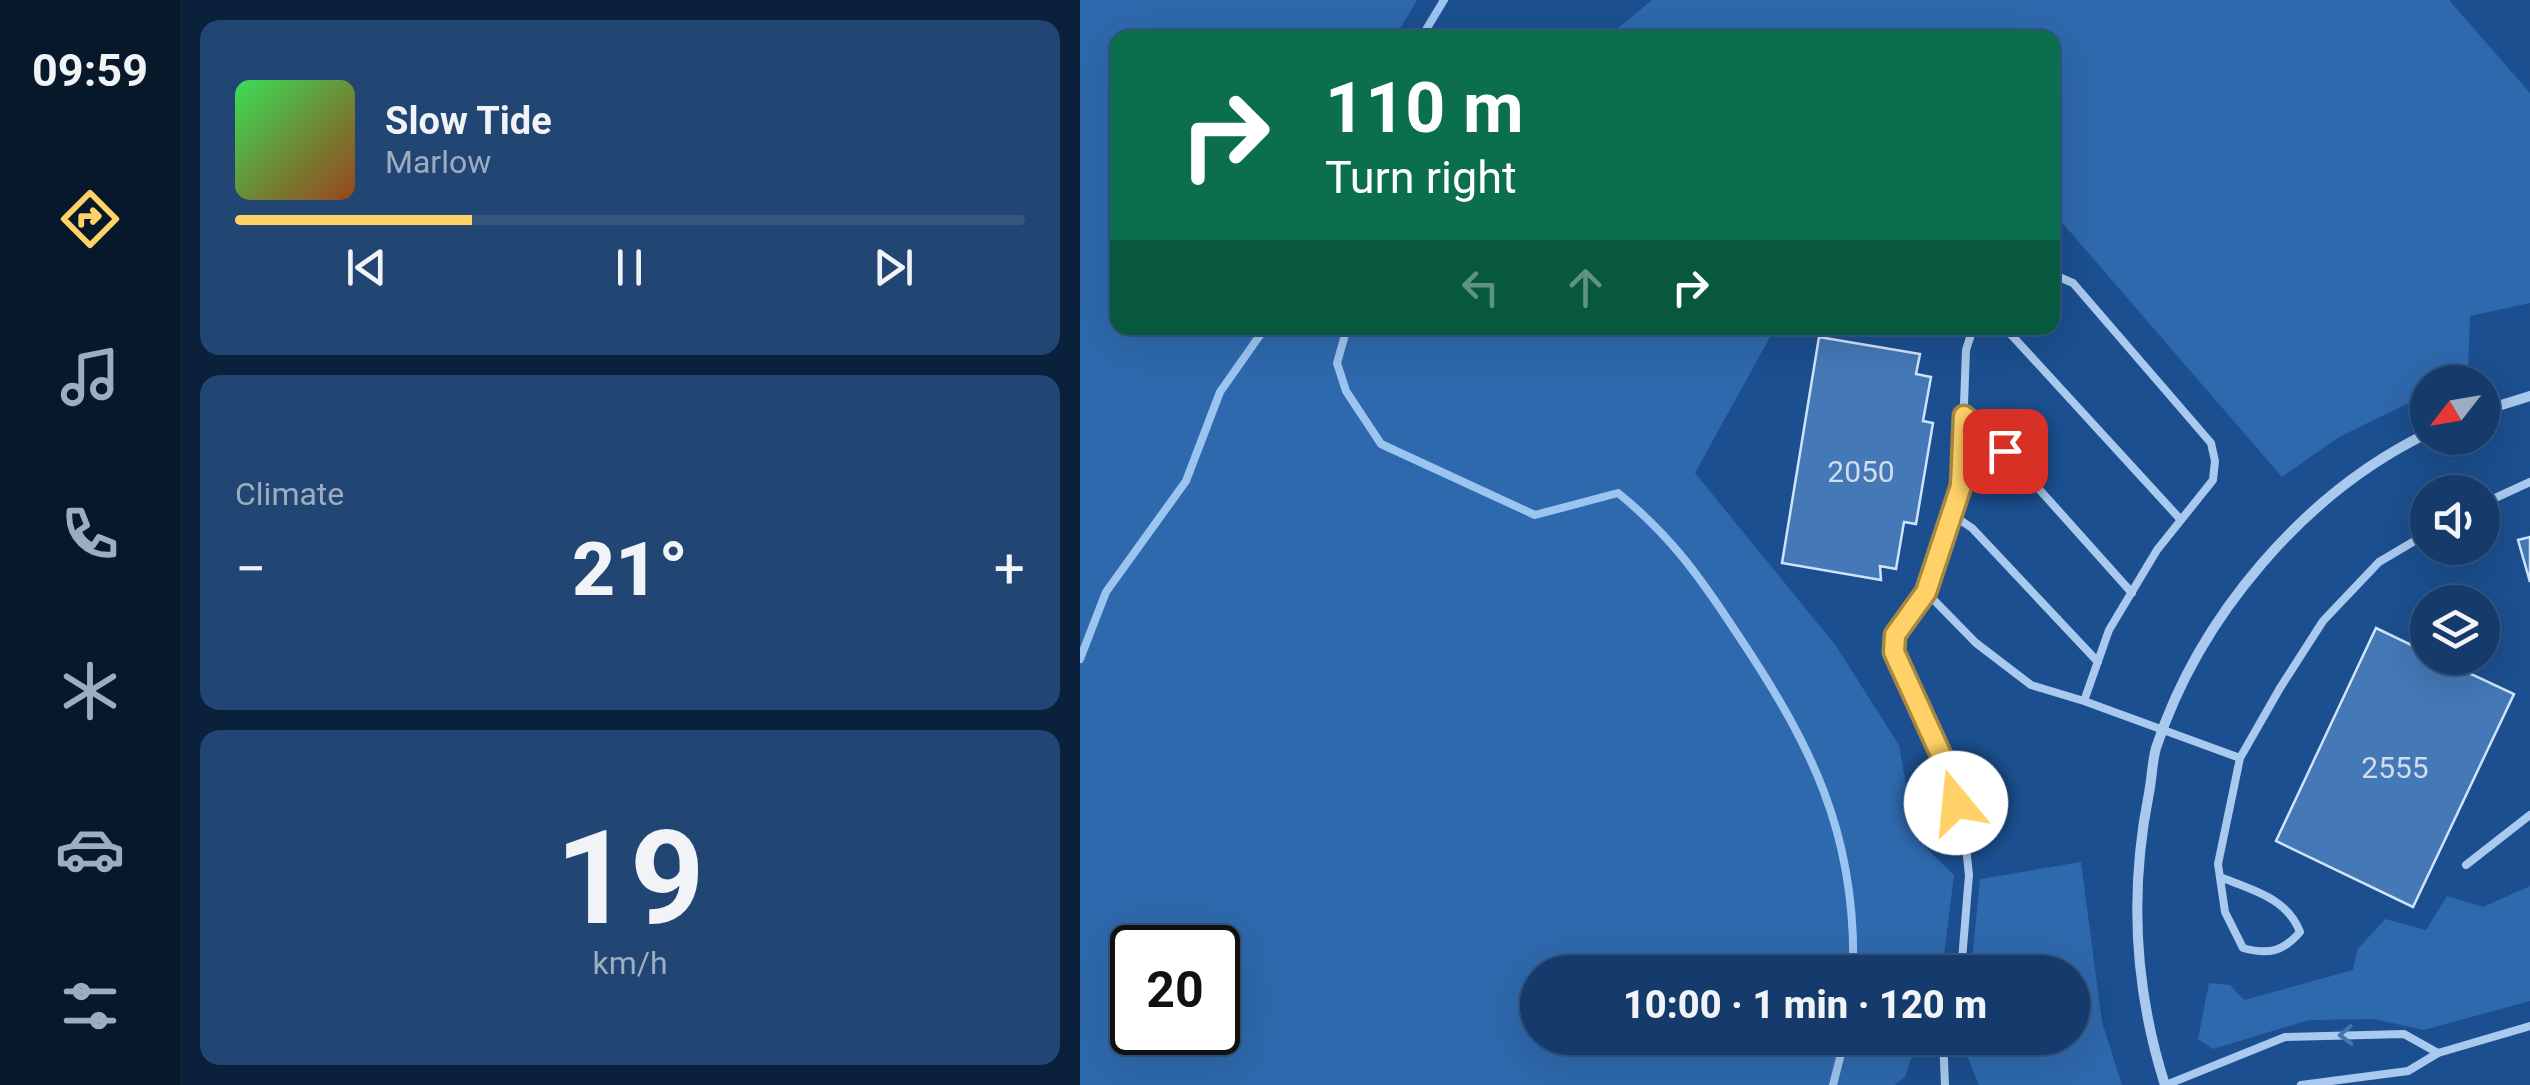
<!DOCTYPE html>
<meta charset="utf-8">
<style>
body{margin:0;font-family:Roboto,sans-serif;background:#214673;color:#f1f3f6;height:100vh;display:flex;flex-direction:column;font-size:38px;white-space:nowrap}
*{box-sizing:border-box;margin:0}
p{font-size:32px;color:#9dadc1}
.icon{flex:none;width:55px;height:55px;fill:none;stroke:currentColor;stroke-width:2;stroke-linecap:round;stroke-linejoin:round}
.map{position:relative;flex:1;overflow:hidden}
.side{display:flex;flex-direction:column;gap:20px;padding:20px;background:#0b203b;width:900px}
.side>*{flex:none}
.top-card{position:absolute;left:30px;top:30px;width:950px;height:305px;border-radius:20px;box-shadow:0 10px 40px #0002,0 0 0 2px #33557e;background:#0b6e4f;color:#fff;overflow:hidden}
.needle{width:65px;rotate:239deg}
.buttons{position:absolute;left:1330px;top:365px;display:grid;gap:20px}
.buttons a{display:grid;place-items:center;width:90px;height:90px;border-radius:50%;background:#143b6b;box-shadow:0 10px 40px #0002,0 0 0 2px #33557e;font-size:50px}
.speed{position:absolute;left:30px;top:925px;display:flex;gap:20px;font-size:50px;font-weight:700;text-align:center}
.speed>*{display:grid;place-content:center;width:130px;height:130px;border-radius:50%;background:#143b6b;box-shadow:0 10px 40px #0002,0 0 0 2px #33557e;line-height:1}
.speed .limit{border:5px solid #111;border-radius:15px;background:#fff;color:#111}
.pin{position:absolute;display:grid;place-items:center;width:85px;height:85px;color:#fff;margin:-42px;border-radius:20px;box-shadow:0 5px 15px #0006}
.me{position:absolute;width:110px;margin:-55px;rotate:343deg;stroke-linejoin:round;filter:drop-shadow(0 0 8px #0008)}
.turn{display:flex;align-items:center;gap:35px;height:210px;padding:0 50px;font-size:45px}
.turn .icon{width:130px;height:130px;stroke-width:2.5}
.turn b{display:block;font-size:70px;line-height:85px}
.lanes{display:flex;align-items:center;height:95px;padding:0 50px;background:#0003;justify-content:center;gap:50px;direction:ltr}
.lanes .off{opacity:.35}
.big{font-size:75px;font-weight:800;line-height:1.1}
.side .tile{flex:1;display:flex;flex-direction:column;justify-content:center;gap:15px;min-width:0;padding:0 35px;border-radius:20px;background:#214673}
.side .dial{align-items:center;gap:0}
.dial b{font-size:130px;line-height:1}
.song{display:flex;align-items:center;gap:30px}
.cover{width:120px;height:120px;border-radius:15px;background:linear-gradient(135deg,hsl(130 70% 55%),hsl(20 70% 35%))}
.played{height:10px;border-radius:5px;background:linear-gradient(90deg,#ffd166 30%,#33557e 30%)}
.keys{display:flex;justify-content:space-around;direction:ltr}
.heat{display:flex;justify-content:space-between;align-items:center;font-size:55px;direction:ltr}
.trip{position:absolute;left:440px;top:955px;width:570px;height:100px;border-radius:50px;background:#143b6b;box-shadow:0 10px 40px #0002,0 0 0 2px #33557e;font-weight:800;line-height:100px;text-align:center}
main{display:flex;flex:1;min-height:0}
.tab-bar{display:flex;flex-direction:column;width:180px;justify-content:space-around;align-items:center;background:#08182b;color:#9dadc1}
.tab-bar .icon{width:70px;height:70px}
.tab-bar .current{color:#ffd166}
.tab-bar b{font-size:45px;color:#f1f3f6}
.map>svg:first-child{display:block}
</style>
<main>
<nav class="tab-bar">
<b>09:59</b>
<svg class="icon current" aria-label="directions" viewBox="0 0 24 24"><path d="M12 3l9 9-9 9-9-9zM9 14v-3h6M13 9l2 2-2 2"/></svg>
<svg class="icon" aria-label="music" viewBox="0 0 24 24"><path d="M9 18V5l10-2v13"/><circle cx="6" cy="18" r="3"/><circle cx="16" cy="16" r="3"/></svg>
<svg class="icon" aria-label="phone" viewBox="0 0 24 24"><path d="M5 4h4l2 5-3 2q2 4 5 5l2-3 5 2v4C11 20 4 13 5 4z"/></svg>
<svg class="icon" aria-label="climate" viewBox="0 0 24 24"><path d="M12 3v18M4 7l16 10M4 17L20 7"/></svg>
<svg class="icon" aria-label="car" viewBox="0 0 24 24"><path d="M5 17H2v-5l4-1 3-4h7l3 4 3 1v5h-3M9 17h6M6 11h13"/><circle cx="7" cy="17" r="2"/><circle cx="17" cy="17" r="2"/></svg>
<svg class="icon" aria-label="filters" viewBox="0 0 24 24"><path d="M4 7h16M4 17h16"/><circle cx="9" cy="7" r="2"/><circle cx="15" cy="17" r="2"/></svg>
</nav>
<section class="side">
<div class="tile">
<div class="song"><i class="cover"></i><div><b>Slow Tide</b><p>Marlow</p></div></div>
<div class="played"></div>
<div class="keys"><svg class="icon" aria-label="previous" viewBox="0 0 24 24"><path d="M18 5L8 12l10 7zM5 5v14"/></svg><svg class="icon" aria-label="pause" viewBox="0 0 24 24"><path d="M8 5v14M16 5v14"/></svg><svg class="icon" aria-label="next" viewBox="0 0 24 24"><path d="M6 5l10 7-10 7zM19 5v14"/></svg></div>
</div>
<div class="tile"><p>Climate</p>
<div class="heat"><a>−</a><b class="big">21°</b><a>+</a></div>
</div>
<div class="tile dial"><b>19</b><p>km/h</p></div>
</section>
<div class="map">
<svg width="1450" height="1085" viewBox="0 0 1450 1085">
<rect width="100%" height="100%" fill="#1b4f8f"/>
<path fill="#2e69ad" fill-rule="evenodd" d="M0 0H337L315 37 38 38V328H695L615 473 756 646 819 745 833 824 845 847 874 875 863 964 861 972H458V1038H838L825 1077 815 1085H0ZM52 948H138V1032H52Z
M572 0H1369L1450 93V303L1390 316 1388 373 1370 382H1348L1347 394 1259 437 1202 477 973 212 972 38 527 37Z
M1001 862 1022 1022 1042 1085H899L883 1046 884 1038H992V972H891L900 879Z
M1450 886V1001L1344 1030 1294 1019 1229 1020 1133 1049 1118 1039 1129 983 1150 985 1164 1000 1273 970 1277 950 1305 919 1346 930 1367 896 1403 907Z"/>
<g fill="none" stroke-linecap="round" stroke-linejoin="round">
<path stroke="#9cc4f0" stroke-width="8" d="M341 38 364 0
M267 328 257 363 266 391 301 444 455 515 538 493C590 535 620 577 656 632 731 744 777 834 773 972
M0 659 26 592 106 481 140 392 185 328
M753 1085 765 1038"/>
</g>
<path fill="#4478b7" stroke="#cfe3fa" stroke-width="2.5" d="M739 337 840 354 836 374 851 377 843 421 853 423 836 524 824 522 816 569 800 566 801 580 702 563Z
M1450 537V582L1438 540Z
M1296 628 1348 653V658H1357L1434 694 1333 907 1196 841Z"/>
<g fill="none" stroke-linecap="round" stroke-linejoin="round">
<path stroke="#a9c9ee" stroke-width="8" d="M972 274 993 283 1131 443 1135 461 1133 480 1077 550 1029 630 1004 701
M925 328 1101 520
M883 416 925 451 1052 593
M1402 504 1450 482
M871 514 892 528 1018 662
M846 592 881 485 886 350 893 328
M1386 865 1450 815
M1140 877C1173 890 1207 898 1220 932 1203 952 1188 955 1163 948L1145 912 1138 864 1160 758
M881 972 889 875 885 838 867 768 814 652 815 635 846 592 896 643 951 685 1004 701 1160 758 1200 688 1243 621 1299 562 1348 533
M863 1038 865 1085
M1086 1085 1205 1037 1324 1034 1358 1053
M1221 1085 1328 1071 1358 1053 1450 1026"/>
<path stroke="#a9c9ee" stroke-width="10" d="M1402 411 1450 396
M1085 1085C1054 988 1049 893 1069 793 1072 778 1072 762 1076 748 1119 617 1224 493 1348 433"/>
</g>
<defs><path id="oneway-chevron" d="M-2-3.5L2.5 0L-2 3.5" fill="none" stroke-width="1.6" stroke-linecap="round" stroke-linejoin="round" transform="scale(2.5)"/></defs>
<use stroke="#4674ac" href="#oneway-chevron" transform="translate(1266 1035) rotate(178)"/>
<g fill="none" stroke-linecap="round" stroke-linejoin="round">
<g stroke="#a68842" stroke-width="25">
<path id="route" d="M876 803 867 768 814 652 815 635 846 592 881 486 884 416 925 451"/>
</g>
<use href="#route" stroke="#ffd166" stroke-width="18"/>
</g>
<g text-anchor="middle" stroke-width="10" stroke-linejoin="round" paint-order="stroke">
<g font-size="30" fill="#d0dded">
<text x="781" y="482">2050</text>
<text x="1315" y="778">2555</text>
</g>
</g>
</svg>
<div class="buttons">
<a><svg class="needle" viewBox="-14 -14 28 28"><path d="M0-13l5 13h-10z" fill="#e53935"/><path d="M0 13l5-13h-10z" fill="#9dadc1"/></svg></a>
<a><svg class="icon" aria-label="sound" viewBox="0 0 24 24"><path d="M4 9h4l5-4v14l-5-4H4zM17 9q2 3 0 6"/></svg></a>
<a><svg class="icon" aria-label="layers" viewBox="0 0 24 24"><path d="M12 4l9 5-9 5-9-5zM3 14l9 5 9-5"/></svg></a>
</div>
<div class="speed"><div class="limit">20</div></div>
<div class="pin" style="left:925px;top:451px;background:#d93025"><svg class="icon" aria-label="arrive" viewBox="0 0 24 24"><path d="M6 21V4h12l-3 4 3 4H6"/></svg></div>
<svg class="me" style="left:876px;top:803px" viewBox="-20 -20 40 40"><circle r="19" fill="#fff"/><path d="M0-13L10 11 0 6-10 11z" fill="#ffd166"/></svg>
<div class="trip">10:00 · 1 min · 120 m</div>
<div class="top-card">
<div class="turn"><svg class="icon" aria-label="right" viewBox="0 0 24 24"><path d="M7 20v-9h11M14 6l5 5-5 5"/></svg><div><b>110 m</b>Turn right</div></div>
<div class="lanes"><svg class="icon off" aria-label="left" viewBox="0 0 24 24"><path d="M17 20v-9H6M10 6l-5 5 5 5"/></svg><svg class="icon off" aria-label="ahead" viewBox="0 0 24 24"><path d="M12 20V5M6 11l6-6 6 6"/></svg><svg class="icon" aria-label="right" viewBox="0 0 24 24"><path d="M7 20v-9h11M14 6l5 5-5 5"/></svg></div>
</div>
</div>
</main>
